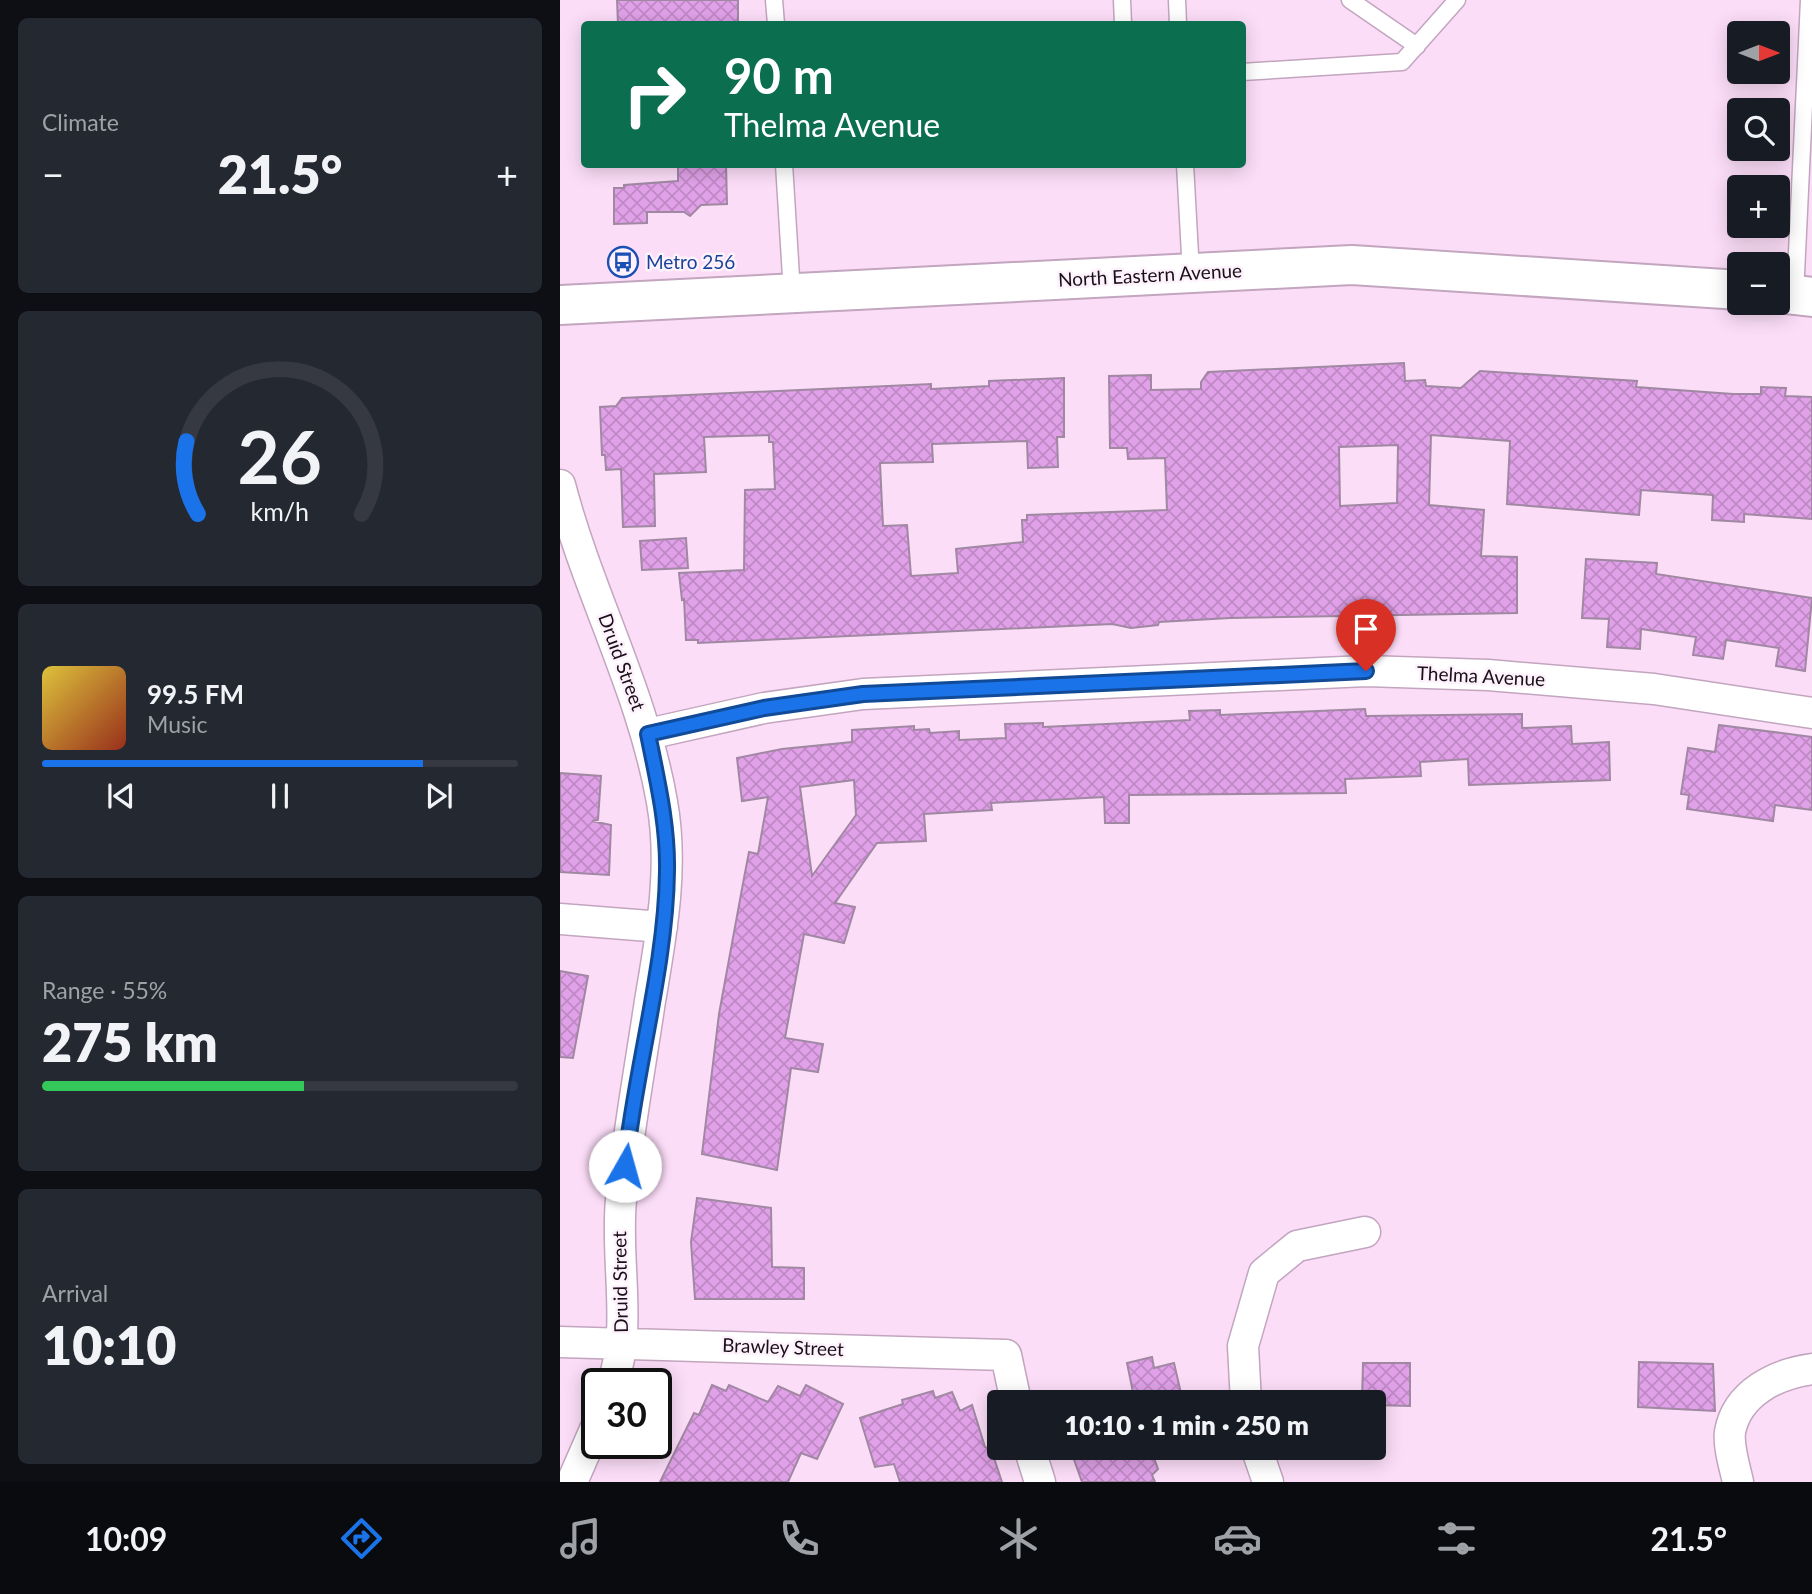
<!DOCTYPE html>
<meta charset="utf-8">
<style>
body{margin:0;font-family:Lato,sans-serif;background:#242831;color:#f1f3f6;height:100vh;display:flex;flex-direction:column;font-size:26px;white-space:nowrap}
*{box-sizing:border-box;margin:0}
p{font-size:23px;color:#9ea1a6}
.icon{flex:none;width:38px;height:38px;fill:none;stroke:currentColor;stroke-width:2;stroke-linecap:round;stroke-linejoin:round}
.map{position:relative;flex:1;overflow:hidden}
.side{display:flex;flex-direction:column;gap:18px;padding:18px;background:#0d0f14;width:560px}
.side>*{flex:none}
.banner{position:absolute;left:21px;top:21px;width:665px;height:147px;border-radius:7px;box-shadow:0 4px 18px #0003;background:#0b6e4f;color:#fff;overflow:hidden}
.needle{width:46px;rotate:90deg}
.controls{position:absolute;left:1167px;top:21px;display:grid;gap:14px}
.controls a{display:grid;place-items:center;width:63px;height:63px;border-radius:7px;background:#171b24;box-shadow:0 4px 18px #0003;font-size:35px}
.speed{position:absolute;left:21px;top:1368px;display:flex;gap:14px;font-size:35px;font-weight:700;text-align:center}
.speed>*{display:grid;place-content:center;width:91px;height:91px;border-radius:50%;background:#171b24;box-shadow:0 4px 18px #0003;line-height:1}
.speed .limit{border:4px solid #111;border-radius:10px;background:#fff;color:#111}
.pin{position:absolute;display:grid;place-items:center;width:60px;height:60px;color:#fff;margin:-72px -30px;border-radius:50% 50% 50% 0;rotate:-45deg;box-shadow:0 0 7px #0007}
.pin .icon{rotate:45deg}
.me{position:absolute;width:77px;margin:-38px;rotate:7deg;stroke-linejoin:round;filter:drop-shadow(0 0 5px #0008)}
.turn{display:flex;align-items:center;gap:24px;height:147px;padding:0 28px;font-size:32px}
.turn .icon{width:91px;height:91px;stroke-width:2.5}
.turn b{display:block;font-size:49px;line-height:60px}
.big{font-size:52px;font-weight:800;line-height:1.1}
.side .tile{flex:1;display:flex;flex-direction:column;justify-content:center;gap:10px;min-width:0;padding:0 24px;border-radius:10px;background:#242831}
.side .dial{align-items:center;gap:0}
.dial svg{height:182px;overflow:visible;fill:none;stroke:#363941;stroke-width:7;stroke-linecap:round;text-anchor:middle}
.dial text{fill:#f1f3f6;stroke:none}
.song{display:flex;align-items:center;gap:21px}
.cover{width:84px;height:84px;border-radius:10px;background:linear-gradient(135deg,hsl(50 70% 55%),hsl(10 70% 35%))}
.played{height:7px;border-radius:4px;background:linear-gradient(90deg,#1a73e8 80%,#363941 80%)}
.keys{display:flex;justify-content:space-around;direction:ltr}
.heat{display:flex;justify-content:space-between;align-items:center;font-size:38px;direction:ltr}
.charge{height:10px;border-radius:5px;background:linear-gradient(90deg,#34c759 55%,#363941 0)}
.trip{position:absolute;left:427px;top:1390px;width:399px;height:70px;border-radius:7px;background:#171b24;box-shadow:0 4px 18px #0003;font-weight:800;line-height:70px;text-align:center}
.tabs{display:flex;height:112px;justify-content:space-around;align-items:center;background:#090b0e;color:#9ea1a6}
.tabs .icon{width:49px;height:49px}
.tabs .active{color:#1a73e8}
.tabs b{font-size:32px;color:#f1f3f6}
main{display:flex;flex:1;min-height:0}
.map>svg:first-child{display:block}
</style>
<main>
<section class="side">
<div class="tile"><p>Climate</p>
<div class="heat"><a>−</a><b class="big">21.5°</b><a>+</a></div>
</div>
<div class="tile dial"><svg viewBox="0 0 100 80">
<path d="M14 69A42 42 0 1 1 86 69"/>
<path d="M14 69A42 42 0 0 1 9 37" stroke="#1a73e8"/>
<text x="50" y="56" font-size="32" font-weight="700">26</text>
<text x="50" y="72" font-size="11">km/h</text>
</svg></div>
<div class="tile">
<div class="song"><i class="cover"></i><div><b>99.5 FM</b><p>Music</p></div></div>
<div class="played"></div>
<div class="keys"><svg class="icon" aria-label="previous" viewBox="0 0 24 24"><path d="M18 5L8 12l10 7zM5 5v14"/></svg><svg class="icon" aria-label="pause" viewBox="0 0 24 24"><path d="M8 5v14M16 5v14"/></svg><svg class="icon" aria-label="next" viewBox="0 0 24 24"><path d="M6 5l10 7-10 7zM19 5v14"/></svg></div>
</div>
<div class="tile"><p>Range · 55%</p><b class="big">275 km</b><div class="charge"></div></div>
<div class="tile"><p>Arrival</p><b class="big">10:10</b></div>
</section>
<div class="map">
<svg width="1252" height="1482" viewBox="0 0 1252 1482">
<defs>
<pattern id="building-cross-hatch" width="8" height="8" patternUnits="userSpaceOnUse" patternTransform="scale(1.75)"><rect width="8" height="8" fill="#e0a1e8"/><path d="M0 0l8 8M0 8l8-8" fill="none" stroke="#c089c6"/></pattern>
</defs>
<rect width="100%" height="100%" fill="#fcddf8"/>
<path fill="url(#building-cross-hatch)" stroke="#a088a3" stroke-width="2" fill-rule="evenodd" d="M57 0H178V24H58Z
M118 164H166L167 204 141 205 130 216 124 212H87V223L54 224V188H64V185L118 181Z
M844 363 845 381 865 380 866 386 901 388 920 371 1077 381 1076 387 1173 394H1201V387L1226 388 1225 396 1252 397V519L1184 514V522L1152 520 1153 495 1081 490 1079 515 947 504 950 441 871 435 869 505 924 510 921 556 957 557V613L670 618 599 622 598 625 571 628 552 624 138 643V640H126L124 599 122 600 119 573 184 570 185 490 215 489 213 442H209V435L144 437 146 472 94 474 95 526 63 527 61 469 46 470 45 455H42L40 407 56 406 62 398 371 384V389L429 386V381L504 378V437H497L498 467 468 468 467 441 372 444 373 462 320 463 323 526 347 525 351 576 398 573 396 549 463 542 462 520H467V515L607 510 605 458 568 459 567 448H550L549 376 591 375V390L641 389V382L648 372ZM838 445 837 503 780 506 779 447Z
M126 538 128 568 82 570 80 541Z
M1026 559 1097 563 1096 574 1252 598 1245 671 1216 666 1219 648 1166 640 1163 659 1133 655 1136 637 1081 629 1080 649 1047 647 1049 619 1022 618Z
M805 709 806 716 962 714V728L1011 726 1012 744 1049 742 1050 780 909 785 908 759 860 762 861 776 785 779 786 793 569 795V823H545L544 797 431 803 432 810 364 814 366 841 317 843 275 903 295 907 284 943 244 934 225 1038 263 1044 258 1072 231 1068 217 1170 142 1154 159 1014 184 878 189 852 198 854 208 797 182 801 177 758 222 749 292 742V730L354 726V730L369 729 370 733 399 731V740L446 738 445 724 483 723V727L630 720 629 711 660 710V715ZM294 780 296 815 252 876 240 787Z
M1159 725 1252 737V810L1215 805 1213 821 1127 809 1129 795 1121 794 1128 748 1155 752Z
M0 773 41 776 38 820 32 821 51 825 49 875 0 872Z
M0 971 28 976 13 1058 0 1057Z
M137 1198 211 1208 212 1267 244 1268V1299H135L131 1242Z
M592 1357 594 1368 614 1363 623 1402H575L567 1363Z
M1079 1362 1153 1364 1155 1411 1078 1407Z
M803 1363H850V1406L814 1405V1402H802Z
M152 1385 166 1391 169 1385 208 1402 218 1386 240 1396 246 1385 283 1404 257 1459 241 1453 228 1482H100L134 1413 139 1415Z
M373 1391 375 1398 392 1392 400 1411 412 1405 425 1447 431 1449 442 1482H340L334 1464 315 1467 300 1418 343 1404 342 1400Z
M512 1447H590L598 1469 592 1475 595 1482H522L512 1454 515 1453Z"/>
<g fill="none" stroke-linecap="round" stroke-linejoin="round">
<g stroke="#c2a5bf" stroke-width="19">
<path id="lane" d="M214 0 216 24
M562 0 563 24
M617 0 618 24
M790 0 857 46
M682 72 842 62 897 0
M224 164 232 293
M625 164 631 273
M1235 295 1249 0"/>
</g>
<g stroke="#c2a5bf" stroke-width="33">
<path id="street" d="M0 485C28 593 83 692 102 802 114 868 101 936 90 1001 80 1068 68 1134 61 1200 55 1259 73 1330 52 1384
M88 734 204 708 303 694 806 671 928 675 1094 689 1252 713
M0 919 102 927
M0 1342 446 1355 456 1402
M686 1402 683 1346 704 1273 737 1246 805 1232
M469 1447 480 1482
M696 1447 708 1482
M12 1482 37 1425
M1178 1482C1175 1468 1168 1446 1170 1432 1177 1393 1216 1374 1252 1369"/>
</g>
<g stroke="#c2a5bf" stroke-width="42">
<path id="secondary" d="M1218 293 1252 297
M0 305 792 265 1180 290"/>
</g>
<use href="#lane" stroke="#fff" stroke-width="16"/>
<use href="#street" stroke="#fff" stroke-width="30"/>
<use href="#secondary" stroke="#fff" stroke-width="38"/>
</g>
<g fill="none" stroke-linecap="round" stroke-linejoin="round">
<g stroke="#114b97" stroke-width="18">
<path id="route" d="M65 1166C75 1070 106 966 107 871 108 825 97 779 88 734L204 708 303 694 806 671"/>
</g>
<use href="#route" stroke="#1a73e8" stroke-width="12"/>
</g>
<defs>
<g id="bus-ring" transform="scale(1.575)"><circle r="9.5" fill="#fdf1fb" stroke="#1a4fb4" stroke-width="1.5"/><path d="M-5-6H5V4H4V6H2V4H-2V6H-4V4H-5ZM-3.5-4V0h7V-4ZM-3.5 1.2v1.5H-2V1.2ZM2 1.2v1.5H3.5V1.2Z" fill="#1a4fb4"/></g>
</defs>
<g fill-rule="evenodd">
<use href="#bus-ring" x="63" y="262"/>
</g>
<g text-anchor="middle" stroke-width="5" stroke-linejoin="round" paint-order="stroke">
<g font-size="19" fill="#164399" stroke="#fdf1fb" text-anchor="start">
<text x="86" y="269">Metro 256</text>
</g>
<g font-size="19" fill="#190f18" stroke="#fdf1fb">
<text transform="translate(590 275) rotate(-3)" y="7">North Eastern Avenue</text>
<text transform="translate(62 662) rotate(70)" y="7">Druid Street</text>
<text transform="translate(921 676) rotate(3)" y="7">Thelma Avenue</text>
<text transform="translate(60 1282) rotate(-91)" y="7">Druid Street</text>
<text transform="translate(223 1347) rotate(2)" y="7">Brawley Street</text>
</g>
</g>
</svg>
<div class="controls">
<a><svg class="needle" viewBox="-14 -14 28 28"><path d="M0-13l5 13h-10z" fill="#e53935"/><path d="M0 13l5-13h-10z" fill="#9ea1a6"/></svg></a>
<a><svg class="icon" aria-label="search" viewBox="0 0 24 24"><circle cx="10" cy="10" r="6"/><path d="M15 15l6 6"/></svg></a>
<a>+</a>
<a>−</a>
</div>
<div class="speed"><div class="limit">30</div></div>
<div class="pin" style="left:806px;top:671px;background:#d93025"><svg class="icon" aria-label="arrive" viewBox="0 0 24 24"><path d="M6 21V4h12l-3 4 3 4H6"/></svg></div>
<svg class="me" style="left:65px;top:1166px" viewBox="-20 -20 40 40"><circle r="19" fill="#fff"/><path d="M0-13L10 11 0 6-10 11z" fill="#1a73e8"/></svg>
<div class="trip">10:10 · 1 min · 250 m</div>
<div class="banner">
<div class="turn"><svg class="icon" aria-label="right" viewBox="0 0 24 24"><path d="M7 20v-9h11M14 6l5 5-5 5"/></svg><div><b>90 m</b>Thelma Avenue</div></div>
</div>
</div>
</main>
<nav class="tabs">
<b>10:09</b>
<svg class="icon active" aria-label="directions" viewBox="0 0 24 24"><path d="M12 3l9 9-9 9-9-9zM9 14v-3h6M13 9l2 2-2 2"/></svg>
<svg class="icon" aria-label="music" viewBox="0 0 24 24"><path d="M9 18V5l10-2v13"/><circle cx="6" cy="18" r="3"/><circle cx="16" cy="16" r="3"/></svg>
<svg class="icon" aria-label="phone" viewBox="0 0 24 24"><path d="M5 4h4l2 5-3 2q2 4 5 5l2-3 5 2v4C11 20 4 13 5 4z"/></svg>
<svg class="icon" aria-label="climate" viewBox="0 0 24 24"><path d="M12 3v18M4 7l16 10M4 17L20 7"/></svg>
<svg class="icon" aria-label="car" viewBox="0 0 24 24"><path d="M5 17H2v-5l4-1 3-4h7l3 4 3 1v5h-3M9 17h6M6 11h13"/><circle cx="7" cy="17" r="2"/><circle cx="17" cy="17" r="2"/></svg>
<svg class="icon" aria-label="filters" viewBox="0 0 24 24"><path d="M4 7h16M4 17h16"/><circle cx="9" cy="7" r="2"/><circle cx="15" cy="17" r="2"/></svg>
<b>21.5°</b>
</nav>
